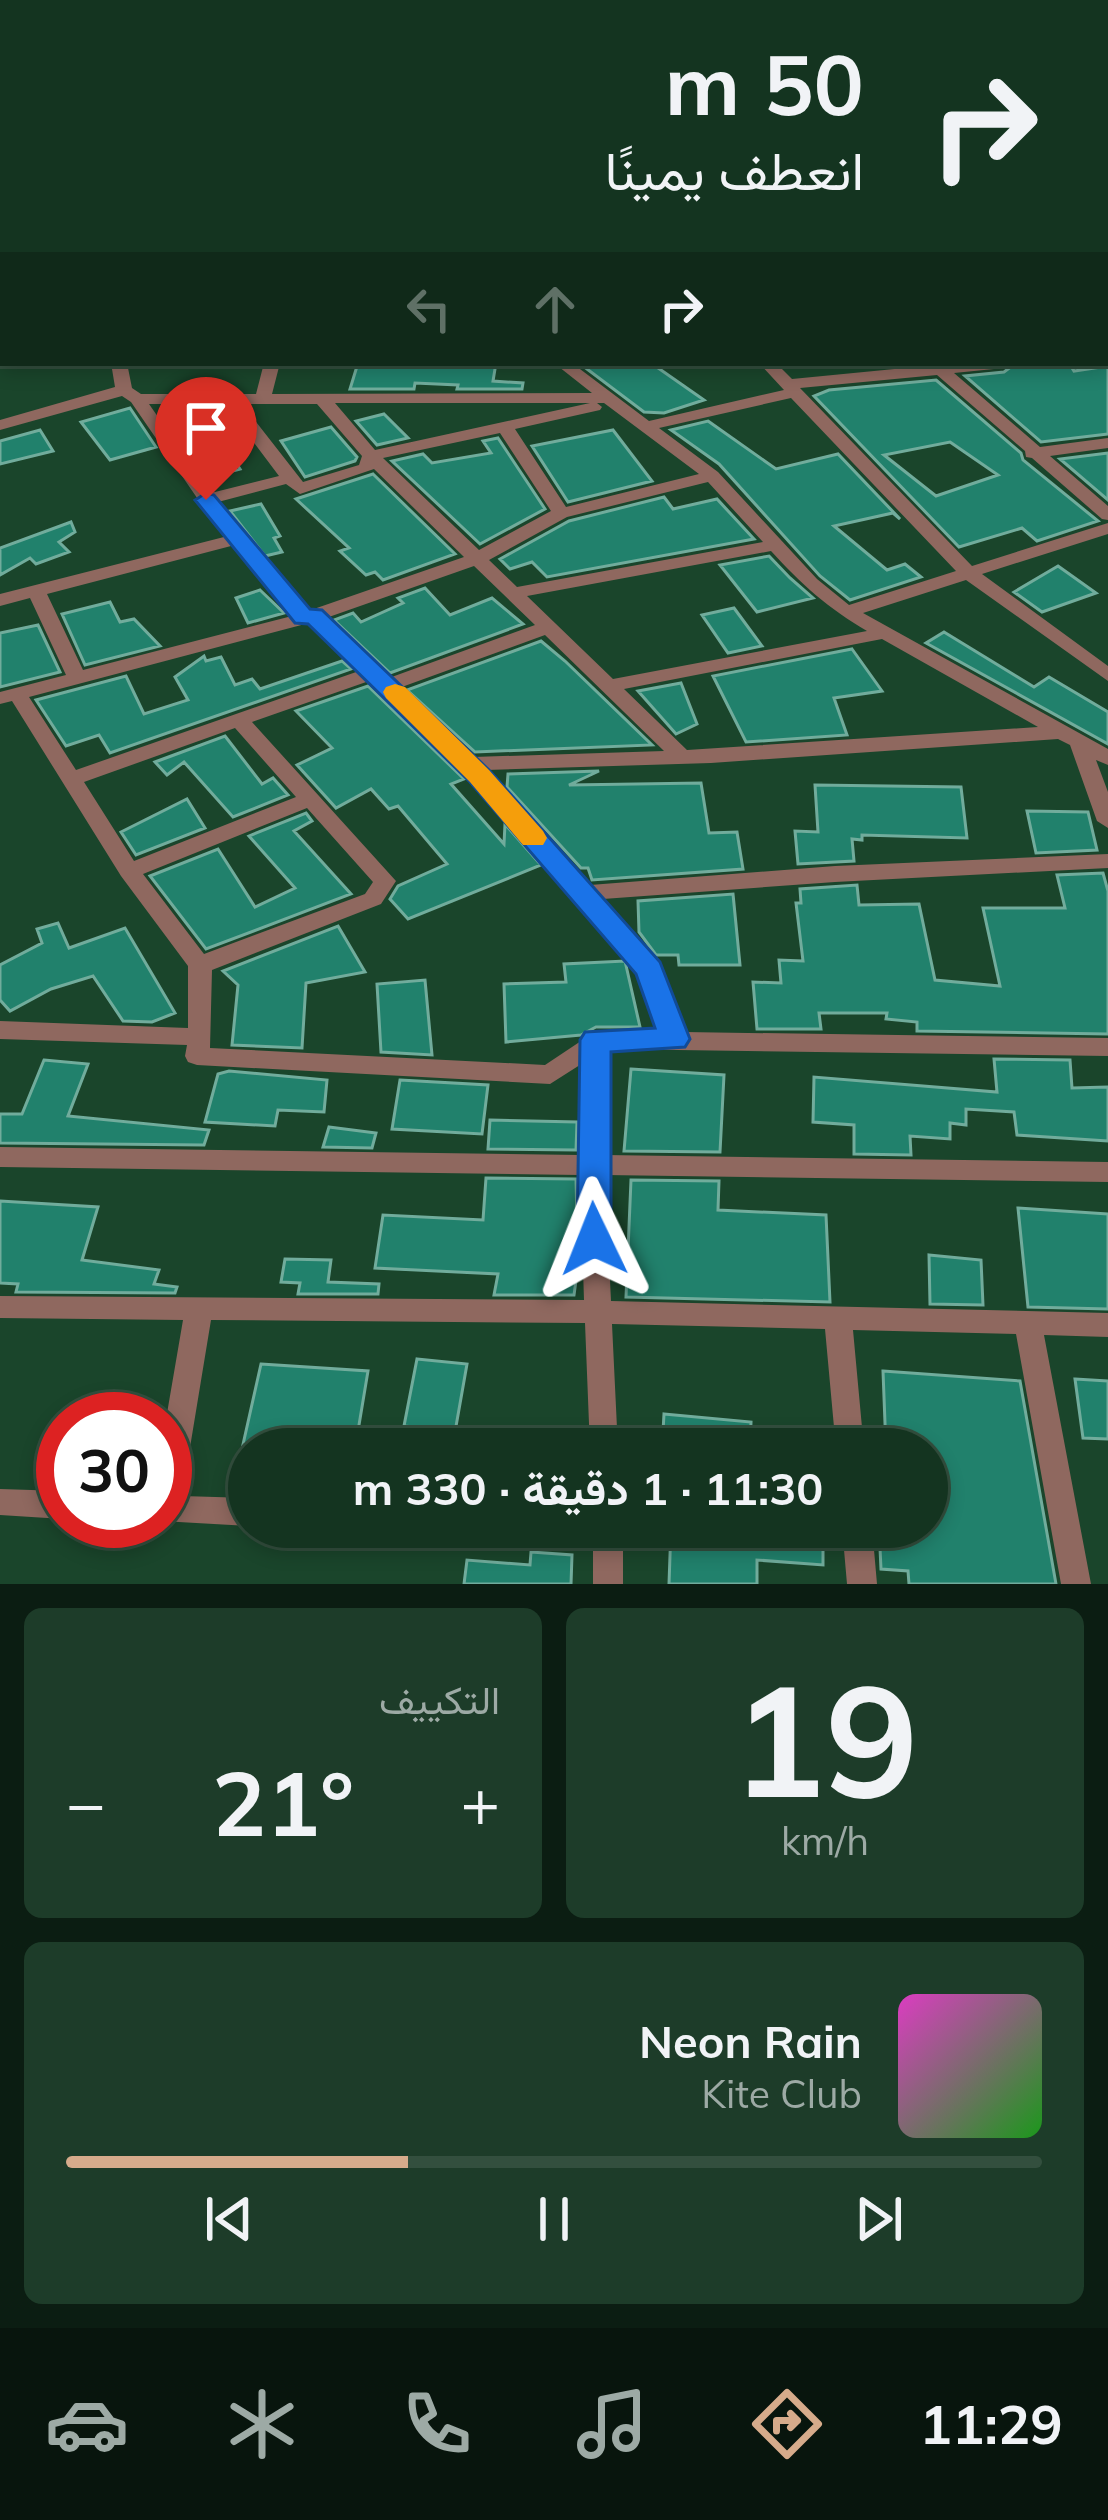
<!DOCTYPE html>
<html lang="ar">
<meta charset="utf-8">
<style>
body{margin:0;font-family:Mulish,Vazirmatn,sans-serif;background:#1d3c29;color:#f1f3f6;direction:rtl;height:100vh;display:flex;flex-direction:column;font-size:45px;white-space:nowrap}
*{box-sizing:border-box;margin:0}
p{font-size:39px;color:#9daaa5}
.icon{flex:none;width:66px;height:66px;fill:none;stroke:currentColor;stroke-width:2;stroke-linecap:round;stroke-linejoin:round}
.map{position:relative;height:1584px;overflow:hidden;direction:ltr}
.drawer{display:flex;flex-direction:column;gap:24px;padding:24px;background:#0b1d12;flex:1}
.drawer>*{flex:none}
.banner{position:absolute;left:0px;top:0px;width:1110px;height:366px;box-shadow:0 6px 18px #0003,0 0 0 3px #334f3e;direction:rtl;background:#143420;color:#f1f3f6;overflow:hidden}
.speed{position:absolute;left:36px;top:1392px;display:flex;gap:24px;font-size:60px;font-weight:700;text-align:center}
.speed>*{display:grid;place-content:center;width:156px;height:156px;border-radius:50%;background:#143420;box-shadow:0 6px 18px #0003,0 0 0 3px #334f3e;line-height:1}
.speed .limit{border:18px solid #d22;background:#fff;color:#111}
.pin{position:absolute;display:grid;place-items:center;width:102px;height:102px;color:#fff;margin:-123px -51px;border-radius:50% 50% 50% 0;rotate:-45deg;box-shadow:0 0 12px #0007}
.pin .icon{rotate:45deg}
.me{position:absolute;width:132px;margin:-66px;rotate:358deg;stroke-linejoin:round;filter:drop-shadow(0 0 9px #0008)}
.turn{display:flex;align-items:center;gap:42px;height:252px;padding:0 48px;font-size:54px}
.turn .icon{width:156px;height:156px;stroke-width:2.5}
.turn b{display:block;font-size:84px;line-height:102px}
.lanes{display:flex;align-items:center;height:114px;padding:0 48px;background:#0003;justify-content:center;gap:60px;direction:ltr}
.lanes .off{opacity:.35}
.big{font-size:90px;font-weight:700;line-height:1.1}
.drawer .widget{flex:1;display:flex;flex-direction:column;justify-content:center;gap:18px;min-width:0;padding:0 42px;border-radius:18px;background:#1d3c29}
.drawer .dial{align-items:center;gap:0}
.dial b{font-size:156px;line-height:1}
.song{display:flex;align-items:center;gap:36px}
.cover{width:144px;height:144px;border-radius:18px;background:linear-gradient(135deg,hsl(310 70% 55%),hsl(120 70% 35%))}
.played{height:12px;border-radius:6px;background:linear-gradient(90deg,#d6ab8b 35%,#334f3e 35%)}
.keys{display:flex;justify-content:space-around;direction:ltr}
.heat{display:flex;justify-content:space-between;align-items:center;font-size:66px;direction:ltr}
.drawer .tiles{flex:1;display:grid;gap:24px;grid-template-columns:1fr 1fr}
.widget:last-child{grid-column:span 2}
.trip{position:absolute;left:228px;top:1428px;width:720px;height:120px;border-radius:60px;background:#143420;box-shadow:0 6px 18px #0003,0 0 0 3px #334f3e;font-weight:700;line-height:120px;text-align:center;direction:rtl}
.tabs{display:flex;height:192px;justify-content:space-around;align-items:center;background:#08150d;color:#9daaa5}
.tabs .icon{width:84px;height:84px}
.tabs .active{color:#d6ab8b}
.tabs b{font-size:54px;color:#f1f3f6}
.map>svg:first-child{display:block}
</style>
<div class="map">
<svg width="1108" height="1584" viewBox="0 0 1108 1584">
<rect width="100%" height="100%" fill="#1a452b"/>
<path fill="#21816c" stroke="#71ac9c" stroke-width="3" fill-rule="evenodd" d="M358 363H496L493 381 523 383 522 389H457L458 385 415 383 414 389H350Z
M579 363H651L704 400 664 413 644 412Z
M1016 363H1069L1074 371 1108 366V434L1041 442 965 376 1004 372Z
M936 380 1021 453 1023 460 1098 521 1037 541 1022 528 959 547 814 396 829 390ZM950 442 998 475 936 496 884 455Z
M130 408 156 447 110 460 81 422Z
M205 412 240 469 206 478 168 423Z
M384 414 408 438 377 445 356 421Z
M708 421 776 469 838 454 900 519 893 513 834 526 887 570 905 564 921 577 850 600 820 576 719 464 671 430Z
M331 427 357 457 355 461 305 477 281 441Z
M40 430 53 451 0 464V441Z
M613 430 652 481 568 502 532 446Z
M498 438 545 509 480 544 392 461 423 454 432 463 491 453 483 441Z
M1108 453V500L1060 459Z
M373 474 455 554 383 580 375 572 366 575 340 551 349 548 296 499Z
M664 497 673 509 717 499 754 539 547 577 532 562 510 569 500 559 569 521Z
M261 504 280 536 274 538 282 552 265 556 230 511Z
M71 522 75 532 59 542 69 552 36 564 30 558 0 575V548Z
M769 556 790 578 813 598 757 612 720 565Z
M1058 566 1096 593 1042 612 1014 592Z
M425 588 450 615 492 598 523 624 390 673 334 620 353 613 361 622 403 603 398 598Z
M260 590 284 613 248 623 236 598Z
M110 602 120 622 134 619 160 646 85 665 62 614Z
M734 608 762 646 728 653 702 615Z
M38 625 60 672 0 687V633Z
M944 632 1034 687 1049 677 1108 712V744L926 643Z
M541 641 565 661 652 745 475 752 407 690Z
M852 649 882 691 834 698 847 735 746 742 713 676Z
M204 656 206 661 221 657 235 685 252 679 260 689 342 661 351 669 110 753 99 735 66 746 36 700 126 676 144 714 188 700 175 677Z
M681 683 697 724 676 734 638 691Z
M368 686 464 779 451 784 504 844 505 824 541 865 408 919 390 899 398 886 447 864 398 806 389 809 371 789 336 808 297 765 332 748 296 711Z
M225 736 262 784 273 778 288 795 233 817 184 762 167 775 155 762Z
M599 771 569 785 701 783 709 833 737 832 743 869 592 880 588 868H581L507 787 508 774Z
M815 785 961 787 967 838 862 835V840L852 839 854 861 798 864 795 831 818 832Z
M187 799 205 828 136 855 121 832Z
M1027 811 1088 812 1097 850 1036 853Z
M306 813 312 821 294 831 351 894 206 949 150 876 218 849 255 907 295 888 249 836Z
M1103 873 1108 891V1034L917 1031V1022L886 1019 887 1013H819L821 1029H757L753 982 781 983 779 960 803 961 796 903H801L800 889 857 885 859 905 919 904 935 980 1000 986 983 908H1065L1057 875Z
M733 894 740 965H679L678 955H656L639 932 638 901Z
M58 923 69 948 125 928 175 1013 152 1022 123 1021 93 976 51 989 10 1011 0 1000V965L42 943 37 929Z
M338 926 365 972 306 983 302 1048 232 1045 238 985 223 971Z
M625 961 640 1027H596L581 1035 506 1042 504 984 566 982 564 964Z
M425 980 432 1055 381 1052 377 984Z
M994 1059 1070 1060 1072 1088 1108 1087V1141L1017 1135 1014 1112 966 1109V1125L950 1123V1139L910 1136 911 1155 854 1154V1125L813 1122 814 1077 997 1092Z
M44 1060 88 1064 68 1116 209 1130 204 1145 0 1143V1114H22Z
M631 1069 724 1075 720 1152 624 1151Z
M229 1071 327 1080 324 1112 278 1110 275 1126 205 1122 218 1074Z
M400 1080 488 1085 482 1134 392 1129Z
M490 1120 577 1122 576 1150 488 1149Z
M329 1127 376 1133 372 1148 323 1147Z
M486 1178 576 1179 578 1266 574 1295H494L498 1274 375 1268 383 1215 483 1220Z
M631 1180 719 1181 718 1210 826 1215 830 1302 626 1297Z
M0 1201 98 1207 82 1260 159 1270 154 1284 177 1287 175 1293 16 1292 18 1284 0 1283Z
M1018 1208 1108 1214V1309L1028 1307Z
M929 1255 981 1260 983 1305 930 1304Z
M285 1259 331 1260 328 1282 379 1284 378 1294H298L300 1283 281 1282Z
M417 1359 467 1364 452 1449H410L415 1427 404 1426Z
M261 1364 368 1371 355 1449H242Z
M883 1371 1020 1381 1056 1584H909L908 1571 881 1569 879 1527H927V1449H886Z
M1075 1379 1108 1381V1439L1083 1438Z
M664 1414 751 1422 750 1449H662Z
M671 1527H823V1565L757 1560V1584H669Z
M531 1552 572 1555 571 1584H464L467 1560 530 1565Z"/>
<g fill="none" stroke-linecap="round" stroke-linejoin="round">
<path fill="#8f685f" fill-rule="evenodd" d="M77 0H90L93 3H80Z
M577 0H592L595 3H580Z
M1069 0H1082L1084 3H1071Z
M1107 28 1108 29V37L1107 36Z
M1107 169H1108V178H1107Z
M3 190V198L0 199V191Z
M1107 198H1108V206H1107Z
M1107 261H1108V269H1107Z
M0 331H3V341H0Z
M1107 345H1108V355H1107Z
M111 363H127L132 388 141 394H256L264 363H280L272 394 592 393 554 363H572L649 421 784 390 759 363H776L792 379 956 363H1012L1004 368 954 373 1040 447 1108 438V448L1050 456 1108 506V520L1102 519 1032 458 1026 457 1025 451 937 375 800 388 972 566 1108 523V534L982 574 1108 666V681L966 580 863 613 1108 749V765L1096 760 1108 792V828L1097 821 1070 745 1058 739 711 763 486 770 590 885 835 866 1108 854V868L835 882 603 899 638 937 660 969 684 1032 1108 1038V1056L608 1049 605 1155 1108 1162V1182L605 1175 611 1301 1108 1313V1337L1044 1335 1091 1584H1061L1016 1334 853 1330 864 1449H836L825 1329 612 1324 618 1449H590L585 1323 211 1320 182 1496 249 1498V1526L161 1521H165V1425L183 1320 0 1318V1296L584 1300 580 1175 0 1167V1147L580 1155 583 1063 550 1084 197 1065 188 1062 185 1056 187 1045 0 1039V1021L188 1028V966L121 876 12 701 0 704V692L66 675 30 598 0 606V594L224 537 131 402 122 396 0 430V420L115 387ZM791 398 956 571 849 605 817 579 718 472 659 428ZM335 403H590L375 450ZM597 403H604L699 474 566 507 515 429 600 410 602 407ZM149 404H225L279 476 211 493ZM242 404H317L362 456 359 465 303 482ZM500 433 551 511 479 550 383 458ZM374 469 464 557 308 611 241 536 218 502 286 484 300 494ZM708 482 763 542 517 587 489 560 567 517ZM231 546 292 616 83 670 47 594ZM771 551C801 584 829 609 867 631L613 679 527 596ZM474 566 535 625 389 678 326 618ZM309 623 359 671 76 770 29 697ZM545 635 664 751 473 757 399 688ZM882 639 1038 727 687 750 624 689ZM369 681 473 781 622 949 641 977 660 1032 596 1031 545 1065 210 1048 212 970 381 904 396 881 252 722ZM235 728 296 797 134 861 84 782ZM307 808 373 882 365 894 204 954 143 874Z
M0 1489 63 1491V1519L0 1515Z
M593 1527H623V1584H593Z
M842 1527H872L877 1584H847Z"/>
</g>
<path fill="#1a73e8" stroke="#114b97" stroke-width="3" d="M206 493 214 495 310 609 322 610 489 770 660 962 690 1039 685 1047 611 1052V1239L606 1249 594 1253 582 1249 577 1239 580 1040 585 1032 655 1028 636 974 470 782 308 624 295 623 195 500Z"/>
<path fill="#f59e0b" d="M395 684 405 687 489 770 543 831 547 838 543 845H523L470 782 386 698 383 692 386 687Z"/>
</svg>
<div class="speed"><div class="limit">30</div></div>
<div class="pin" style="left:206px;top:500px;background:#d93025"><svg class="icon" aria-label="arrive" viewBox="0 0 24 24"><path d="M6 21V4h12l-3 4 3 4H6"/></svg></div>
<svg class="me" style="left:594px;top:1239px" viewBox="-20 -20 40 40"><path d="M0-17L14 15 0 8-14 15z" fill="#1a73e8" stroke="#fff" stroke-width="4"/></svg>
<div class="trip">11:30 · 1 دقيقة · 330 m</div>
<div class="banner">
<div class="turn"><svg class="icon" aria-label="right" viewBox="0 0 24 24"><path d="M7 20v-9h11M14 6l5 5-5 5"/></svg><div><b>50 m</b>انعطف يمينًا</div></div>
<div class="lanes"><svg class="icon off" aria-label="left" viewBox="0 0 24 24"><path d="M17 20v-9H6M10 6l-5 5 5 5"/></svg><svg class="icon off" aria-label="ahead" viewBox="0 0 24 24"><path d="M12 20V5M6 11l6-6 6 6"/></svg><svg class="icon" aria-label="right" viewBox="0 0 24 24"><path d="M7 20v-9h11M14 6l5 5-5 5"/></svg></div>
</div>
</div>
<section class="drawer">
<div class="tiles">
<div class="widget dial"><b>19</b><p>km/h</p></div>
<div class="widget"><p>التكييف</p>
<div class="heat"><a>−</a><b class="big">21°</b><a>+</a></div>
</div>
<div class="widget">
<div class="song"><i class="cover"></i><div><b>Neon Rain</b><p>Kite Club</p></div></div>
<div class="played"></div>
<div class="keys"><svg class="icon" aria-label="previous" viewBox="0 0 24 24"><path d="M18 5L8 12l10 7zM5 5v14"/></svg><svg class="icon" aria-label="pause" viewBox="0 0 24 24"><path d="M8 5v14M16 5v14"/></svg><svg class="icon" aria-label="next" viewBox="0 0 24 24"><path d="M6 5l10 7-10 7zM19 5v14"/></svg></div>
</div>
</div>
</section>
<nav class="tabs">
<b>11:29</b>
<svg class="icon active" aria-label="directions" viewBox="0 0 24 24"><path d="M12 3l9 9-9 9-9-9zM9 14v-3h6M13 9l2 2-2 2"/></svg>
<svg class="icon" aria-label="music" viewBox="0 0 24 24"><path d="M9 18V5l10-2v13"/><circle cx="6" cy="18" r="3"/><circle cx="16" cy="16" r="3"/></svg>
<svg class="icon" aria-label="phone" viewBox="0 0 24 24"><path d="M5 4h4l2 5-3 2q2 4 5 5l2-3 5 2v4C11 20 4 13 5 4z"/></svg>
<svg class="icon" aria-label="climate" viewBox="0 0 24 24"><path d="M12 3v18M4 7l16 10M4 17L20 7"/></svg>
<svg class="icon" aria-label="car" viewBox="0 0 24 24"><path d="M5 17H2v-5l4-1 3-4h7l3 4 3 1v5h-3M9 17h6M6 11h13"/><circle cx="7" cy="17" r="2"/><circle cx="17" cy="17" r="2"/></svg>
</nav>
